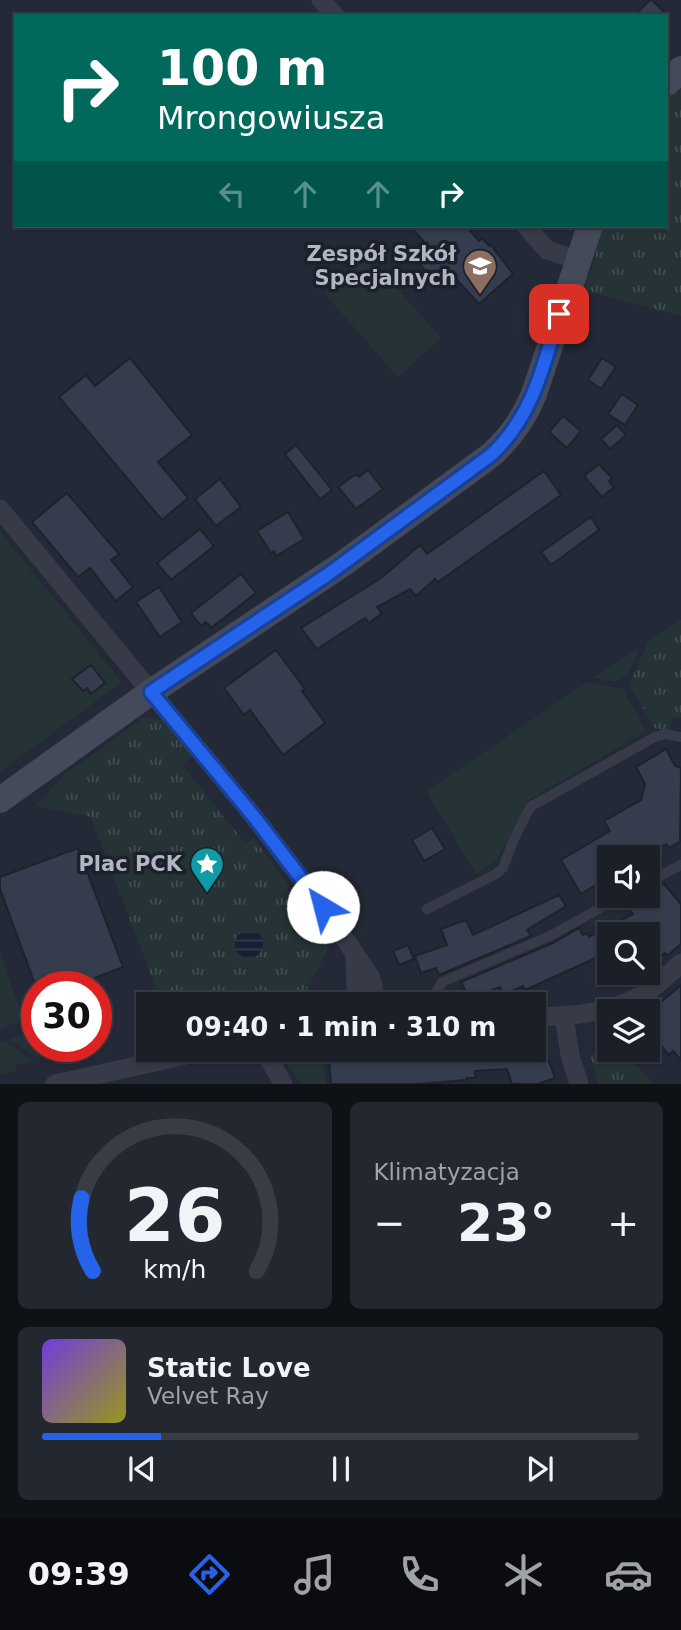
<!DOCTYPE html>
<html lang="pl">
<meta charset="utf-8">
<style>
body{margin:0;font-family:"DejaVu Sans",sans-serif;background:#232730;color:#f1f3f6;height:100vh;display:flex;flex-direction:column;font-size:26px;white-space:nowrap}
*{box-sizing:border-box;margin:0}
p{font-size:23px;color:#9fa2a8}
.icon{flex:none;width:38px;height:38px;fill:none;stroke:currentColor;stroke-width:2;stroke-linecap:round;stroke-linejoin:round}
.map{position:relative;height:1084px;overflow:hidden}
.panel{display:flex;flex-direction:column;gap:18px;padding:18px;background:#0e1116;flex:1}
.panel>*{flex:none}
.hud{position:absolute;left:14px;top:14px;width:654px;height:214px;border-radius:0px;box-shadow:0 2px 5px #0004,0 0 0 2px #383d45;background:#00695c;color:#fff;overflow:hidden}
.fabs{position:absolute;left:597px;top:845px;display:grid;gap:14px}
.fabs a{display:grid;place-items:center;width:63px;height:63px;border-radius:0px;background:#1a1f28;box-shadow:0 2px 5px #0004,0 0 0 2px #383d45;font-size:35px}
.speed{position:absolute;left:21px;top:971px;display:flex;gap:14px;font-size:35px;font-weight:700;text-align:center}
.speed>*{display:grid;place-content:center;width:91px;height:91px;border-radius:50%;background:#1a1f28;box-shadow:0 2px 5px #0004,0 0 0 2px #383d45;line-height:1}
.speed .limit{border:10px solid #d22;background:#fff;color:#111}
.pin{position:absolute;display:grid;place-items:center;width:60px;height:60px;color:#fff;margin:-30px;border-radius:14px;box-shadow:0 4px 10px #0006}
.me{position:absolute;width:77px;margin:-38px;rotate:323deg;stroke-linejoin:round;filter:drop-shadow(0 0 5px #0008)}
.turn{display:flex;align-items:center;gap:24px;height:147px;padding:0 28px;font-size:32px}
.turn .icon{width:91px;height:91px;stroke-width:2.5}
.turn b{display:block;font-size:49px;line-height:60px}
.lanes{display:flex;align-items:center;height:66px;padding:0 28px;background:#0003;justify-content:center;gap:35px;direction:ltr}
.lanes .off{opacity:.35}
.big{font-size:52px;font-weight:600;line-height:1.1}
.panel .card{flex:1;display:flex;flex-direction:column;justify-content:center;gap:10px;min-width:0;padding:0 24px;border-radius:10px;background:#232730}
.panel .dial{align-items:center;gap:0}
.dial svg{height:182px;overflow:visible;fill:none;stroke:#383d45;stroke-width:7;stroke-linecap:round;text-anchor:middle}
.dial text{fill:#f1f3f6;stroke:none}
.song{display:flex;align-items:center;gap:21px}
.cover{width:84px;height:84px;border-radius:10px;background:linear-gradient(135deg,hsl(260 70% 55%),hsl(60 70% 35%))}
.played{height:7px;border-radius:4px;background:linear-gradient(90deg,#2563eb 20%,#383d45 20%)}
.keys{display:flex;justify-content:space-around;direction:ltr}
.heat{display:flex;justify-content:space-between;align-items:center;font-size:38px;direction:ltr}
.panel .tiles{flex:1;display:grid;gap:18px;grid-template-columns:1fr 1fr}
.card:last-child{grid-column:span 2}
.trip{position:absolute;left:136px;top:992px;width:410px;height:70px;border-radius:0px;background:#1a1f28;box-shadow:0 2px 5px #0004,0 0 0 2px #383d45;font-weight:600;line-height:70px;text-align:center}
.tab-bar{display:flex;height:112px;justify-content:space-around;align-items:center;background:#0a0c10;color:#9fa2a8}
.tab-bar .icon{width:49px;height:49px}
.tab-bar .on{color:#2563eb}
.tab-bar b{font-size:32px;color:#f1f3f6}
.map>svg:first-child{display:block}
</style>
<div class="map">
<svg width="681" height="1084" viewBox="0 0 681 1084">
<defs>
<pattern id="park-tufts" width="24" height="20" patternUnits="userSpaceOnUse" patternTransform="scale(1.75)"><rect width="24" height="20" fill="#253337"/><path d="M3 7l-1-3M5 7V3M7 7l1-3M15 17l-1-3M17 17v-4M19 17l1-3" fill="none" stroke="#424e52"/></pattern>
<pattern id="water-rules" width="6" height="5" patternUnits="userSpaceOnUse" patternTransform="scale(1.75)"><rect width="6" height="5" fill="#171f32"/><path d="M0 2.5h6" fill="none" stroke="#363d4e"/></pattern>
</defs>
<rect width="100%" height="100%" fill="#232936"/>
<path fill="#253337" d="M367 254 441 338 398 377 324 293Z
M0 532 122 682 0 772Z
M640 647 628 674 615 682 593 678Z
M588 682 623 689 646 731 527 801 496 861 476 874 426 791Z
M0 954 24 1020 0 1029Z
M30 1033 40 1059V1060L10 1039Z
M5 1041 32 1061 16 1065V1071L0 1074V1043Z
M322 1057 324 1061 326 1084H301L286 1062Z"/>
<path fill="url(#park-tufts)" d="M681 83V316L580 289 592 269 603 226H667V96Z
M681 620V718L673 717 669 729 664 730 655 728 629 685 648 642Z
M148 717 163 720 192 756 182 765 245 843 254 838 330 945 301 1001 286 1004H162L91 817 36 806 63 776 141 720 140 718Z
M609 1047V1050H624L653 1084H599L590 1055Z"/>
<path fill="url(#water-rules)" d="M235 944a14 14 0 1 1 28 0a14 14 0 1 1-28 0Z"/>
<path fill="#353c4d" stroke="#1d222d" stroke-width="2" d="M650 0H652L668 16H634Z
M410 226H466L479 241 482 238 489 246 490 244 513 274 479 304 448 270 435 282 412 255 426 244Z
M130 358 192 435 158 462 188 498 162 520 59 397 86 375 95 386Z
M602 358 616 367 601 389 588 380Z
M622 394 638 405 625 425 608 414Z
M563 416 581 431 567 448 549 432Z
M617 425 626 435 610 449 601 439Z
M296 445 332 490 320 499 285 454Z
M599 464 612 478 609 481 614 487 602 497 584 476Z
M368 470 383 489 356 509 338 487 356 474 359 477Z
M544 471 561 495 438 582 435 579 416 596 410 589 377 607 382 613 369 623 365 618 317 649 301 628 381 578 420 545 427 554Z
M220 479 241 507 216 526 195 499Z
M67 493 119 554 111 560 133 587 116 601 90 568 78 577 32 522Z
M288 512 304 539 276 556 274 551 271 553 257 531Z
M591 517 599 530 551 565 541 552Z
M200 529 214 546 171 580 157 563Z
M241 574 256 593 211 628 206 622 201 626 191 613Z
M159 587 182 622 160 637 136 602Z
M276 650 305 689 302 691 325 723 283 755 250 710 244 715 224 688Z
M91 665 105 683 91 694 87 688 83 691 72 679Z
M666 749 675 766 681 768 680 842 669 848 666 844 643 858H609V884L602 881 581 894 561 860 610 831 604 821 641 800 645 784 636 767Z
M432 828 445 849 424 861 412 840Z
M78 848 123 967 71 987H36L0 889V877Z
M664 884 681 904V944L667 956 665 953 648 963V934H609V952L525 990 523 986 503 995 500 987 469 999 461 982 553 943 579 928 583 935 587 933 589 937 633 914 624 904 628 901 638 896H648V892Z
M559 895 566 906 527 930 531 936 444 973 439 975 436 968 421 973 415 956 447 945 441 929 466 920 473 935Z
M408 945 414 959 399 965 393 951Z
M681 985V1060L673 1051 669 1055 648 1031V1013Z
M439 1050H545L555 1078 538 1084H512L507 1069 475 1071V1078H466V1080L420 1084H331L329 1060Z"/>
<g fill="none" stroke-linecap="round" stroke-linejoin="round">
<path stroke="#363b47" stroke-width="10" d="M648 882 681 865
M427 909 496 874 503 868 513 841 530 807 655 737 666 734 681 737
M436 1004V992L442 982 550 936 622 896"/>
<path stroke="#363b47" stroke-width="19" d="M321 0 335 16
M526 226 547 250 578 260
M0 509 255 818 323 907 370 976 373 986V1004
M352 1004 356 989 355 956
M564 1016 570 1055 579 1084
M534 1017C571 1016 609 1014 642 995 656 987 669 974 681 963
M264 1050 283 1084
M55 1084 209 1050"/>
<path stroke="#444a59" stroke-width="26" d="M667 83 681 69
M0 800 151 692 344 563 491 455C511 437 524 419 534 394L590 226"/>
</g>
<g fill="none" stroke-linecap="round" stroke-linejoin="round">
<g stroke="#184099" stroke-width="18">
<path id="route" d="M323 907 255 818 151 692 327 575 491 455C533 416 543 367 559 314"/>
</g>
<use href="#route" stroke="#2563eb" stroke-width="12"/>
</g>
<defs>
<g id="school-pin" transform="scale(1.75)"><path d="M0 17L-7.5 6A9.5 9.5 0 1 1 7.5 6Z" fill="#8d6e63" stroke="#1b202b"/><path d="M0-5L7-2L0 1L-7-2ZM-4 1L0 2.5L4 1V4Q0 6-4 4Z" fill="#fff"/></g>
<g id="sight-pin" transform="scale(1.75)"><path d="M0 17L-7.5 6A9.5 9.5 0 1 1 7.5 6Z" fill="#0f9aa8" stroke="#1b202b"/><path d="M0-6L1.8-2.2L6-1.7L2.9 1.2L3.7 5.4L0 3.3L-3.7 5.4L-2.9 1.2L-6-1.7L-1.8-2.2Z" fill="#fff"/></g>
</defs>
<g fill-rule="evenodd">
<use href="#school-pin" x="480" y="266"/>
<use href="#sight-pin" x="207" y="864"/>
</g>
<g text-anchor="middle" stroke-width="7" stroke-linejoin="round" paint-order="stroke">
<g font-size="21" font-weight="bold" fill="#b1b6c3" stroke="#1b202b" text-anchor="end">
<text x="456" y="261">Zespół Szkół<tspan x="456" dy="24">Specjalnych</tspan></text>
<text x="182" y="871">Plac PCK</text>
</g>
</g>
</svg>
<div class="fabs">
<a><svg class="icon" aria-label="sound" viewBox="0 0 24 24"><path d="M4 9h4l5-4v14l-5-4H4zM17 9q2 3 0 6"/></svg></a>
<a><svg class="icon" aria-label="search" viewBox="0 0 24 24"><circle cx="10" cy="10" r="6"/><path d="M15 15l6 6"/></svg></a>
<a><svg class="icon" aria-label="layers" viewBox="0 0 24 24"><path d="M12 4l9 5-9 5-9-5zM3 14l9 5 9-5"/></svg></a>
</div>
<div class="speed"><div class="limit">30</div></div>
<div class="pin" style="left:559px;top:314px;background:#d93025"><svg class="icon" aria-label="arrive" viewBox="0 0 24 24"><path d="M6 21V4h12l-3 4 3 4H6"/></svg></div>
<svg class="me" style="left:323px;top:907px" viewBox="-20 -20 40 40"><circle r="19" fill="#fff"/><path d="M0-13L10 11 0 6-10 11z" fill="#2563eb"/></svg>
<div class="trip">09:40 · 1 min · 310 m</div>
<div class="hud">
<div class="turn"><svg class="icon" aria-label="right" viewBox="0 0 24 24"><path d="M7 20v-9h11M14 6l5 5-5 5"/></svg><div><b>100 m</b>Mrongowiusza</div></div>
<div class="lanes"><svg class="icon off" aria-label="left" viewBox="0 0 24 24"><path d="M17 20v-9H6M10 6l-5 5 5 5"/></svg><svg class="icon off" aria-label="ahead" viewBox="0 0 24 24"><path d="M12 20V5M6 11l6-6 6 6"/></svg><svg class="icon off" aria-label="ahead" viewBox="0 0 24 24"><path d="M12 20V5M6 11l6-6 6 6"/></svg><svg class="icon" aria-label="right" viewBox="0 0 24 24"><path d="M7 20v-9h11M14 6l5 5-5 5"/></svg></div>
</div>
</div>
<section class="panel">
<div class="tiles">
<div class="card dial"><svg viewBox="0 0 100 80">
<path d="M14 69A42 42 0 1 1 86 69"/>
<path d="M14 69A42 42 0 0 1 9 37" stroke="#2563eb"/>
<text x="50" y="56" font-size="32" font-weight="700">26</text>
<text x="50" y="72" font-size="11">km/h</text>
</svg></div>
<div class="card"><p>Klimatyzacja</p>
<div class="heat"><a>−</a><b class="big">23°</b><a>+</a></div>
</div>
<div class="card">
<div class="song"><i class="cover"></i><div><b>Static Love</b><p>Velvet Ray</p></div></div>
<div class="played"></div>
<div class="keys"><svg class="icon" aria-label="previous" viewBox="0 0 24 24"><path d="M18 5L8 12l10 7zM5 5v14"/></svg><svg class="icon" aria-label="pause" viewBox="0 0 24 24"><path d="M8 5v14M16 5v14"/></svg><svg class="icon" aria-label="next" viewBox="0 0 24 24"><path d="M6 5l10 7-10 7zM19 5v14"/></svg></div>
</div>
</div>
</section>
<nav class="tab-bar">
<b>09:39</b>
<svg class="icon on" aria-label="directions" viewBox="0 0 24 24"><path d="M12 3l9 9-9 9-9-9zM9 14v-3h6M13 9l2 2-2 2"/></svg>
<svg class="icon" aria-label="music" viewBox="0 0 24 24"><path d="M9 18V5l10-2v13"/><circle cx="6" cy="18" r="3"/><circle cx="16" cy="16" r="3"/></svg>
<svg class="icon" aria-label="phone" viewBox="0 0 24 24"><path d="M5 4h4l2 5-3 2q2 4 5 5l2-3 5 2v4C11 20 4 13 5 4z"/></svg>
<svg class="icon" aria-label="climate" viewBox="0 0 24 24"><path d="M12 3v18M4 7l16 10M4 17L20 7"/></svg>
<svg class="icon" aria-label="car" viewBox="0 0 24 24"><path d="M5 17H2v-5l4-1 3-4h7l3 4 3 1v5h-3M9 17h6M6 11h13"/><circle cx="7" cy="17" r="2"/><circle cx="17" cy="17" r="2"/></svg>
</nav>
